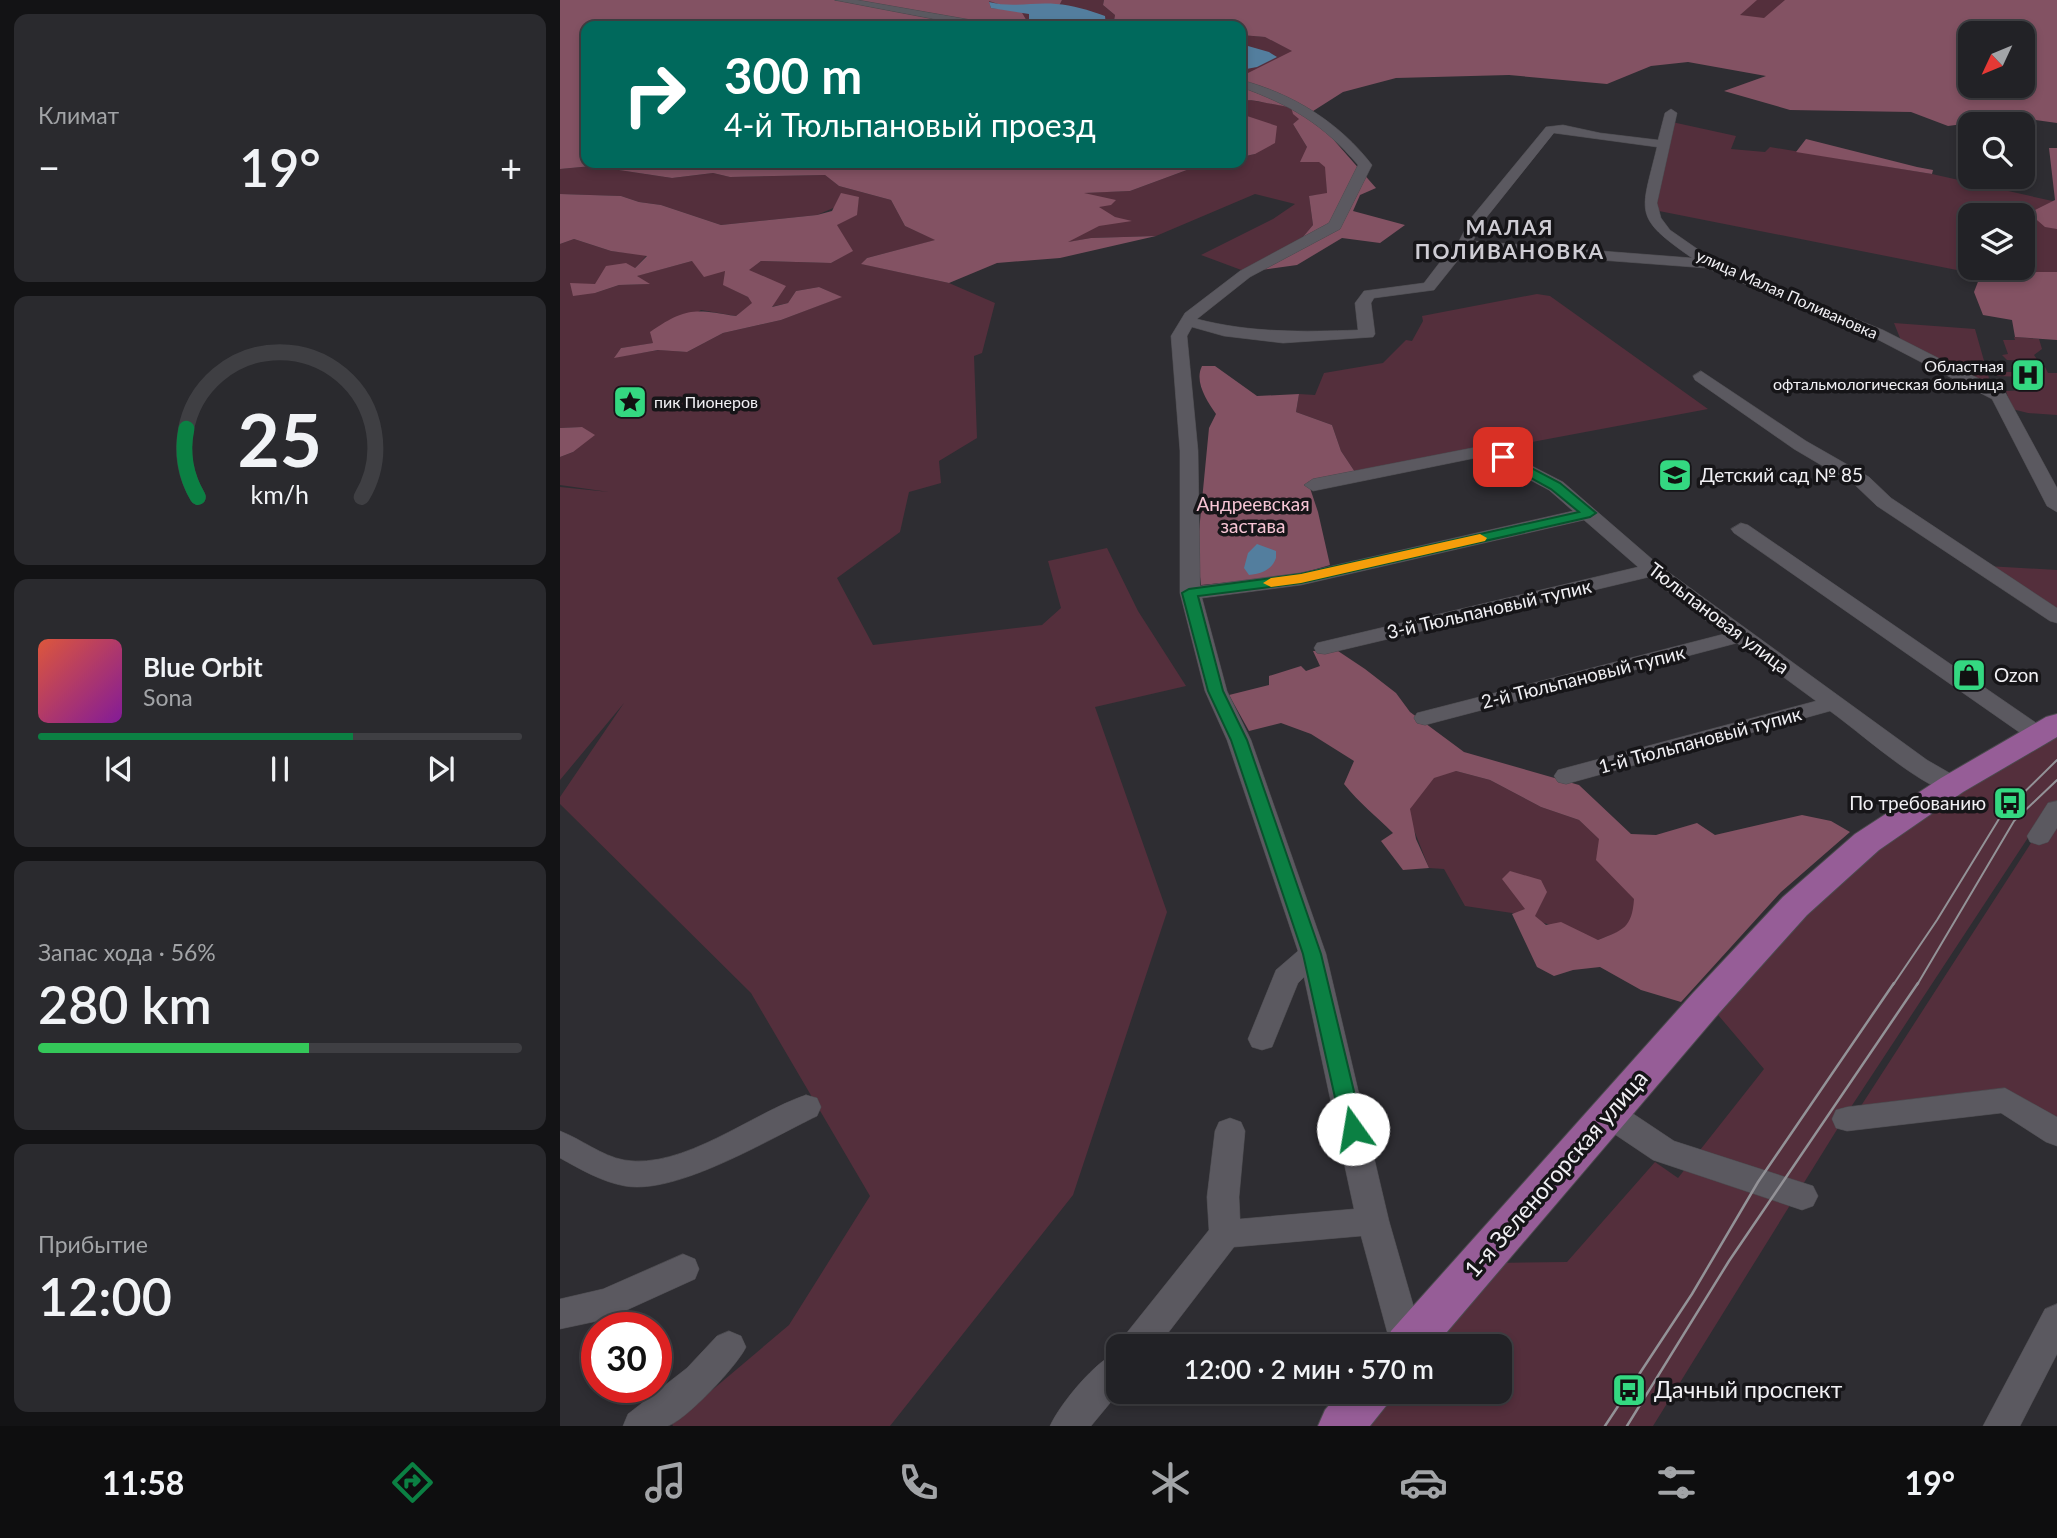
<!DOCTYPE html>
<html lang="ru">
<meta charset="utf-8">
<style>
body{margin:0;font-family:Lato,sans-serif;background:#2a2a2e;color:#f1f3f6;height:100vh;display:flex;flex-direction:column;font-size:26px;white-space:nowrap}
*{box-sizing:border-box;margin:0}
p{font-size:23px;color:#a2a4a7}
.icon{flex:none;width:38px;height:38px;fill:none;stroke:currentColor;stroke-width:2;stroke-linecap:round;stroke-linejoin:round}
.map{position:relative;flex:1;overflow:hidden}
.side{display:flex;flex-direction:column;gap:14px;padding:14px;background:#131315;width:560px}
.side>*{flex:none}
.top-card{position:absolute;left:21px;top:21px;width:665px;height:147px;border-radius:14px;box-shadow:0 4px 10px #0003,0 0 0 2px #3f3f43;background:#00695c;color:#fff;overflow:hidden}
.needle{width:46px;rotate:226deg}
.tools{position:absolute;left:1398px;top:21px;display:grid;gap:14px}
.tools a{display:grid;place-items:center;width:77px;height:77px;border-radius:14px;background:#222226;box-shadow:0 4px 10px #0003,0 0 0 2px #3f3f43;font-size:35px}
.speed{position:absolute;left:21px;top:1312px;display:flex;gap:14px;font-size:35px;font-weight:700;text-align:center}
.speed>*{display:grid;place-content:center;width:91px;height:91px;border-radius:50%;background:#222226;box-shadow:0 4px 10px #0003,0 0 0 2px #3f3f43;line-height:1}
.speed .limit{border:10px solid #d22;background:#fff;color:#111}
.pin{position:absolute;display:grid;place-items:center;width:60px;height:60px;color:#fff;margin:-30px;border-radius:14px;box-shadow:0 4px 10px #0006}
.me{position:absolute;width:77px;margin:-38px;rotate:347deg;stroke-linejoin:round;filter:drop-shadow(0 0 5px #0008)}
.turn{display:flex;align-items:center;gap:24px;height:147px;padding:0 28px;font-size:32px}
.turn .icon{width:91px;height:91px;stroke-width:2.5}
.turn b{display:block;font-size:49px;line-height:60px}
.big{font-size:52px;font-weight:600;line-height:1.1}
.side .tile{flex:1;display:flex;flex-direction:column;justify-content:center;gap:10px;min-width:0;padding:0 24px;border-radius:14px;background:#2a2a2e}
.side .dial{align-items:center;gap:0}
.dial svg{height:182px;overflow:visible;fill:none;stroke:#3f3f43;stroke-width:7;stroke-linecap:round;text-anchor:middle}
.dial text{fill:#f1f3f6;stroke:none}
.song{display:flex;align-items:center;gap:21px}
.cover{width:84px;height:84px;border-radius:10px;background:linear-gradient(135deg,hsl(10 70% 55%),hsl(290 70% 35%))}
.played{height:7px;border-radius:4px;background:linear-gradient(90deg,#0b8043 65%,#3f3f43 65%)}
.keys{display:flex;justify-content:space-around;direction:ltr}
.heat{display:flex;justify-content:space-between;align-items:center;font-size:38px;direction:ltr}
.charge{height:10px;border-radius:5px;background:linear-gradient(90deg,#34c759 56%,#3f3f43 0)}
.trip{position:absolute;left:546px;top:1334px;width:406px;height:70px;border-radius:14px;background:#222226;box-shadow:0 4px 10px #0003,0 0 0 2px #3f3f43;font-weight:600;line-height:70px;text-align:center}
.menu{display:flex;height:112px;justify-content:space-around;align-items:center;background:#0e0e0f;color:#a2a4a7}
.menu .icon{width:49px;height:49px}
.menu .active{color:#0b8043}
.menu b{font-size:32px;color:#f1f3f6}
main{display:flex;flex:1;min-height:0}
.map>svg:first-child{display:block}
</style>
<main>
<section class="side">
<div class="tile"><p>Климат</p>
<div class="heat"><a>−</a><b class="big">19°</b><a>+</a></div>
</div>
<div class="tile dial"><svg viewBox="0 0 100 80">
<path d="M14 69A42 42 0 1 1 86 69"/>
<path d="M14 69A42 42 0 0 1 9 39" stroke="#0b8043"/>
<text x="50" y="56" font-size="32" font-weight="700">25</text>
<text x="50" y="72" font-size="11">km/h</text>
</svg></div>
<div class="tile">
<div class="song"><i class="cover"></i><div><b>Blue Orbit</b><p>Sona</p></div></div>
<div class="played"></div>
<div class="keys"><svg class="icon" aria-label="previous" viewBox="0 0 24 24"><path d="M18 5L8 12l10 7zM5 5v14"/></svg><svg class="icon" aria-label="pause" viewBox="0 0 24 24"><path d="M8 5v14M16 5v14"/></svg><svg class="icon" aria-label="next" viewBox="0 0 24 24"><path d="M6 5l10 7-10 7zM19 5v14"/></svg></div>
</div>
<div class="tile"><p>Запас хода · 56%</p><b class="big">280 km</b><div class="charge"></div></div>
<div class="tile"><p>Прибытие</p><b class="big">12:00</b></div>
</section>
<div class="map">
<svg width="1497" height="1426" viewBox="0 0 1497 1426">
<rect width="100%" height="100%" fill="#2e2d32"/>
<path fill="#542f3c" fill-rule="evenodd" d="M428 0 441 5 499 6 502 0H544L543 5 555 15 553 26H460L468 23 431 8Z
M1159 0H1286L1265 25 1157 14Z
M681 35 705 37 733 51 681 85Z
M683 99 731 107 740 119 733 124 747 147 766 167 767 194 749 196 753 225 726 257 684 271 641 255 713 219 735 204 695 194 596 236 531 238 504 243 518 193 570 191 635 167 654 163H681V157L695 154 687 117 681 114Z
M1112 122 1176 136 1171 149 1205 152 1210 147 1372 174 1497 202V273L1417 274 1094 210ZM1410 215H1463V268H1410Z
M32 166 112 178 153 173 170 177 265 175 279 186 331 200 345 226 376 240 307 258 302 264 389 283 435 303 422 353 414 356 417 438 379 461 381 483 349 492 340 532 277 578 313 645 482 625 501 608 488 561 547 548 578 611 626 686 535 707 607 912 513 1195 330 1426H113L112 1424 229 1325 310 1196 191 993 0 804V797L64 703 0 780V487L49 492 0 485V457L13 452 22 427 0 428V244L14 239 51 251 87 255 75 268 35 293 59 285 88 284 76 276 132 261 165 271 164 285 188 297 193 303 176 316 141 310 94 343 61 348 55 357 99 350 127 352 163 333 221 320 281 297 259 287 236 291 228 303 210 307 188 270 201 261 271 263 292 251 276 224 296 215 299 197 257 215 161 225 101 205 79 202 61 196 0 194V169Z
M977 294 990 296 1148 409 797 475 781 451 772 425 736 412 739 394 755 395 764 373 823 363 846 340 852 341 863 321 862 316Z
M1334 323 1415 329 1432 389 1342 343Z
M1454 337 1479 339 1482 349 1474 355 1479 362 1447 360 1442 355 1448 354 1443 340H1455Z
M1451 367H1485L1488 373H1497V415L1468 413 1452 409 1446 391 1472 390 1464 377 1437 376 1435 372H1453Z
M1427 566 1497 570V614Z
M1497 732V804L1477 824 1291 1107 1093 1426H796L824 1391H940V1346H861L933 1263 1007 1262 1095 1162 1118 1178 1204 1069 1153 1009 1314 846Z
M896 771 930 780 981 807 1019 820 1097 893 1061 931 1038 940 952 913 905 906 884 869 869 868 850 820V809L863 773Z
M1497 817V1133L1445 1100 1299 1109 1471 843 1484 834Z"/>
<path fill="#835263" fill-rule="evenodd" d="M0 0H502L499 6 441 5 429 1 431 8 461 11 468 23 460 26H26V163H654L635 167 570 191 524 193 556 200 551 205 539 207 555 217 572 221 539 226 508 242 531 238 596 236 500 258 437 263 389 283 301 264 307 258 375 240 345 226 331 200 279 186 265 175 170 177 153 173 112 178 32 166 0 169Z
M544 0H1197L1180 15 1204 18 1225 0H1497V123L1455 117 1388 126 1351 112 1230 110 1164 91 1206 76 1128 62 1091 66 1047 84 949 75 836 78 783 92 750 113 816 188 800 195 793 211 845 225 820 243 782 238 737 265 701 270 726 257 753 225 749 196 767 193 765 167 759 162H740L747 147 733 124 739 119 733 114 731 107C714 106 698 99 681 100L684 75 732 51 705 37 681 35V26H553L555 15 543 5ZM1410 33H1463V86H1410Z
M681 114 717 126 715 143 695 154 681 157Z
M1246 139 1357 167 1373 170 1372 174 1236 152Z
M1489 148H1497V229L1485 227 1469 213 1495 200Z
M281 193 299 197 297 215 277 225 293 251 271 263 201 261 189 270 226 286 212 307 228 303 236 291 259 287 282 297 221 320 163 333 127 352 98 350 54 358 61 348 93 343 90 332C126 307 134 309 176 316L192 303 188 297 163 285 165 271 144 277 132 261 77 276 90 284 59 285 35 293 13 296 10 283 35 284 46 266 66 263 75 268 87 256 51 251 14 239 0 244V194L61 196 79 202 101 205 161 225 257 215 272 211Z
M1478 272H1497V340L1455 337 1452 320 1423 315 1414 292 1421 274Z
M642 366H655L697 396 739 394 736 412 772 425 781 451 797 475 748 482 758 512 770 565 732 576 641 585 637 552 649 428 656 414C647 401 634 382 642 366Z
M22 427 35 435 13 452 0 457V428Z
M753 651H778L805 669 836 693 850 712 904 752 1019 785 1071 834 1096 835 1137 823 1155 835 1242 815 1271 821 1290 832 1221 892 1121 1002 1081 990 1040 967 1013 970 994 976 977 967 952 914 965 909 942 879 950 871 981 880 987 892 975 916 986 925 1001 922 1038 940C1063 930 1072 928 1074 899L1036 860 1039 839 1019 820 981 807 930 780 896 771 874 778 850 809 856 839 869 868 843 870 821 841 833 833C816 816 799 803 784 784L794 761 751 734 721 723 689 731 669 695 709 685V676L741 666 746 671 760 666Z"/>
<path fill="#537e9e" d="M429 2C452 8 473 2 496 4 513 5 528 10 545 16L546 26H469V14L431 8Z
M681 44 709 52 717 57 697 67 681 70Z
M697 544 716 551V558C712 570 701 574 689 575L684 568 688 553Z"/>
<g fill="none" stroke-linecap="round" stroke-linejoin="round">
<g stroke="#4b4a4e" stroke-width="1">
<path id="minor" d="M275 0H297L428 23 433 26H411Z
M681 80C733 94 779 122 812 165L780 229 690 277 637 319C691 333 743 332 798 330L795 303 804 291 864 283 893 245 898 243 911 218 986 127 1003 125 1040 133 1098 140 1105 113 1111 109 1117 113 1097 203 1101 218 1110 230 1156 262 1323 330 1445 392 1497 488V512L1487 506 1432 399 1311 336 1146 268 906 250 874 290 814 298 811 303 815 334 813 337 723 343 664 336 632 327 627 336 638 451 640 586 741 573 1013 511 989 490 925 456 753 491 744 485 753 479 927 445 933 446 1003 482 1100 566 1367 760 1400 779 1404 785 1400 791C1395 792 1390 793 1384 791 1348 776 1303 735 1270 711L1006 784 998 782 994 776 998 770 1256 701 1177 643 865 725 857 723 854 718 857 713 1164 634 1089 577 765 654 757 653 754 648 757 643 1078 567 1024 520 741 585 642 598 667 691 691 740 766 954 829 1221 865 1346H831L801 1236 674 1247 598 1346H560L565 1335 649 1230 647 1197 655 1131 659 1122 670 1118 681 1122 685 1131 679 1197 680 1219 794 1209 744 977 738 983 712 1047 702 1050 692 1047 688 1039 716 970 738 951 667 740 645 691 620 593V451L611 336 625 313 680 271 769 223 798 165C763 124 731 105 681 87ZM994 133 1097 147C1081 214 1072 216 1132 258L913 241 922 223Z
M1141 371 1246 441 1309 477 1331 498 1497 608V623L1490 621 1317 506 1295 485 1234 449 1135 380 1133 376Z
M1181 523 1188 525 1485 729 1489 734 1485 739 1477 741 1469 739 1174 533 1171 529Z
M1497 801V828L1488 842 1479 845 1470 842 1467 836 1488 803Z
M1445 1088 1497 1117V1146L1486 1142 1441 1113 1287 1131 1276 1128 1272 1119 1276 1110 1287 1107Z
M246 1095 257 1098 261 1107 257 1116C209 1139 117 1195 65 1186 42 1182 20 1169 0 1158V1131C21 1139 42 1156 64 1160 123 1170 192 1113 246 1095Z
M1049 1102 1060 1105 1114 1141 1253 1186 1258 1196 1253 1206 1242 1210 1093 1160 1038 1123 1034 1114 1038 1105Z
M123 1254 135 1259 139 1269 135 1279 47 1319 0 1329V1299L43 1289Z
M1497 1304V1354L1460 1426H1423L1485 1309Z
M169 1331 181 1336 186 1347C178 1365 126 1420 108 1426 96 1426 76 1426 63 1426L68 1414 127 1368 157 1336Z
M558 1352 560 1391 531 1426H490C500 1404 536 1360 558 1352Z"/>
</g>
<g stroke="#4b4a4e" stroke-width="2">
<path id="major" d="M1497 714V737L1403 792 1319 850 1247 915 1159 1013 875 1346H825L831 1331 1133 993 1223 897 1295 834 1381 778 1486 717Z
M781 1391H833L826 1406 810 1426H758L765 1410Z"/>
</g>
<use href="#minor" fill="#5b5960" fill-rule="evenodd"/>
<use href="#major" fill="#965d97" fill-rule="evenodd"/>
<path stroke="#939297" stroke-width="2" d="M1333 985 1377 920 1442 814 1497 760
M1357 985 1454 821 1497 780"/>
<path stroke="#939297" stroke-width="2.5" d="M1045 1426 1132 1294 1198 1182 1334 983
M1067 1426 1169 1261 1358 983"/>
</g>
<path fill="#0b8043" stroke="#07532c" stroke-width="2" d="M943 453 1000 483 1036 513 1030 517 741 583 638 596 663 691 687 740 761 954 803 1129 800 1135 793 1138 785 1135 782 1129 743 954 671 740 648 691 622 593 629 589 741 574 1019 512 991 489 938 460 936 457Z"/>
<path fill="#f59e0b" d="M920 534 927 538 925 541 741 583 711 587 703 583 711 578 741 574Z"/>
<defs>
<g id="hospital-square" transform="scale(1.75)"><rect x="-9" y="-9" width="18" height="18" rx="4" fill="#34d881" stroke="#161518"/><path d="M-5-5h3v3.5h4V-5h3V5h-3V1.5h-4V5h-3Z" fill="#111"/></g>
<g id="sight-square" transform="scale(1.75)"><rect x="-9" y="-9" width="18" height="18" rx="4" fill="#34d881" stroke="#161518"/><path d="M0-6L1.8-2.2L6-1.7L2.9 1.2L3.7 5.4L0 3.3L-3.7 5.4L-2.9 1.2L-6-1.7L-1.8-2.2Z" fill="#111"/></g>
<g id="school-square" transform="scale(1.75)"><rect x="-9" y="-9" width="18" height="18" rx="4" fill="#34d881" stroke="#161518"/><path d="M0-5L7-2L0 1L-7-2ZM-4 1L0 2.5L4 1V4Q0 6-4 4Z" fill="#111"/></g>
<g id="shop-square" transform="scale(1.75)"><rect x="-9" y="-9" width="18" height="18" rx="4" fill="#34d881" stroke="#161518"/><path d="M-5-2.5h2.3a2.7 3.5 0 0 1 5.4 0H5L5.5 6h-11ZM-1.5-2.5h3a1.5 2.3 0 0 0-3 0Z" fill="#111"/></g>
<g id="bus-square" transform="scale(1.75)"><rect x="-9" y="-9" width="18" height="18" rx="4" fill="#34d881" stroke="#161518"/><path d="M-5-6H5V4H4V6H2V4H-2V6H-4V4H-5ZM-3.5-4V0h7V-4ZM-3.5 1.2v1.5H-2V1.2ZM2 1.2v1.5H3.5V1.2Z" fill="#111"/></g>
</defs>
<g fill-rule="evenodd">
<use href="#hospital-square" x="1468" y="375"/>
<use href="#sight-square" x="70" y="402"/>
<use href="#school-square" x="1115" y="475"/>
<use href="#shop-square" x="1409" y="675"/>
<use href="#bus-square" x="1450" y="803"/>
<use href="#bus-square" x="1069" y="1390"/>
</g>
<g text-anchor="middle" stroke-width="7" stroke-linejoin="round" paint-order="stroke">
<g font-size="16" fill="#f1f0f4" stroke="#161518">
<text transform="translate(1227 294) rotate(24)" y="6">улица Малая Поливановка</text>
</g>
<g font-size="16" fill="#f1f0f4" stroke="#161518" text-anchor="end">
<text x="1444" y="372">Областная<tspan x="1444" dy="18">офтальмологическая больница</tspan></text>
<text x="94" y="408" text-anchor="start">пик Пионеров</text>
</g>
<g font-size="19" fill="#f1f0f4" stroke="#161518" text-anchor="start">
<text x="1140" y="482">Детский сад № 85</text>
<text x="1434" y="682">Ozon</text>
<text x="1426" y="810" text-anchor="end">По требованию</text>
</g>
<g font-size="19" fill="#f8c6d6" stroke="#161518">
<text x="693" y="511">Андреевская<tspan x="693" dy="22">застава</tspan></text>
</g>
<g font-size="19" fill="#f1f0f4" stroke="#161518">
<text transform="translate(929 609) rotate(-13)" y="7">3-й Тюльпановый тупик</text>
<text transform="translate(1159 618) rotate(37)" y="7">Тюльпановая улица</text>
<text transform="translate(1023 677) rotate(-14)" y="7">2-й Тюльпановый тупик</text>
<text transform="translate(1140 740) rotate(-15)" y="7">1-й Тюльпановый тупик</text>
</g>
<g font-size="21" font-weight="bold" letter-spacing="2" fill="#ceccd3" stroke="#161518">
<text x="950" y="235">МАЛАЯ<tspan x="950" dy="24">ПОЛИВАНОВКА</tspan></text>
</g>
<g font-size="23" fill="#f1f0f4" stroke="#161518">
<text transform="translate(996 1174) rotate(-49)" y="8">1-я Зеленогорская улица</text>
</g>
<g font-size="23" fill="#f1f0f4" stroke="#161518" text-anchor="start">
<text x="1094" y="1398">Дачный проспект</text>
</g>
</g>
</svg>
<div class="tools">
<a><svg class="needle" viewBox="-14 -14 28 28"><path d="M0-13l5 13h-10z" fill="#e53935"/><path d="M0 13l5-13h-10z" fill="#a2a4a7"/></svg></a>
<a><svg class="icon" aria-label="search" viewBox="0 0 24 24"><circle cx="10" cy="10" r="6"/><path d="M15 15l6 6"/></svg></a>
<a><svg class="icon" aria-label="layers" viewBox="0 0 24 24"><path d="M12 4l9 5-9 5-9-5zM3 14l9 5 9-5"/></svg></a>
</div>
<div class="speed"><div class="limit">30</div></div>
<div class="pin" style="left:943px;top:457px;background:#d93025"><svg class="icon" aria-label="arrive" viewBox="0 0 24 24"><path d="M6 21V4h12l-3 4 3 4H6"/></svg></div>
<svg class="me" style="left:793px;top:1129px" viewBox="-20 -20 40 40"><circle r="19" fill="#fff"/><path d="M0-13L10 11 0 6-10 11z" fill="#0b8043"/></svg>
<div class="trip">12:00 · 2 мин · 570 m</div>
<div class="top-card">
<div class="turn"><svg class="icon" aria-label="right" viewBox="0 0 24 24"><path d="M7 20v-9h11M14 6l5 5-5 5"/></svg><div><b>300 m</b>4-й Тюльпановый проезд</div></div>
</div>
</div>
</main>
<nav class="menu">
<b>11:58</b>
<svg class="icon active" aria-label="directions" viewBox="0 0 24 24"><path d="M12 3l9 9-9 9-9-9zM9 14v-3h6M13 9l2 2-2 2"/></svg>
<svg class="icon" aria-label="music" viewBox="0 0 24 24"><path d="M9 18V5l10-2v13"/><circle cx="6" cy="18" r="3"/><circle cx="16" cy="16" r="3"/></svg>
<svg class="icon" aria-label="phone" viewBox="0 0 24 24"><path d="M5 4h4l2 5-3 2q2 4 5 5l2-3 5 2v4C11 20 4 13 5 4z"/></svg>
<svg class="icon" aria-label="climate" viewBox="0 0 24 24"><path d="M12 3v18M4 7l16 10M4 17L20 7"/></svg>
<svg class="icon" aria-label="car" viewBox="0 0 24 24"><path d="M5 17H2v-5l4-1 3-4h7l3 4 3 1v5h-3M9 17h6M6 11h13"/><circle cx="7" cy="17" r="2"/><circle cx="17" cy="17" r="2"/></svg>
<svg class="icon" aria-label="filters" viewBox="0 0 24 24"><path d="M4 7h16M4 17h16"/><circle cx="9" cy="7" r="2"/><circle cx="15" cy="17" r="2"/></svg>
<b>19°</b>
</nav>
